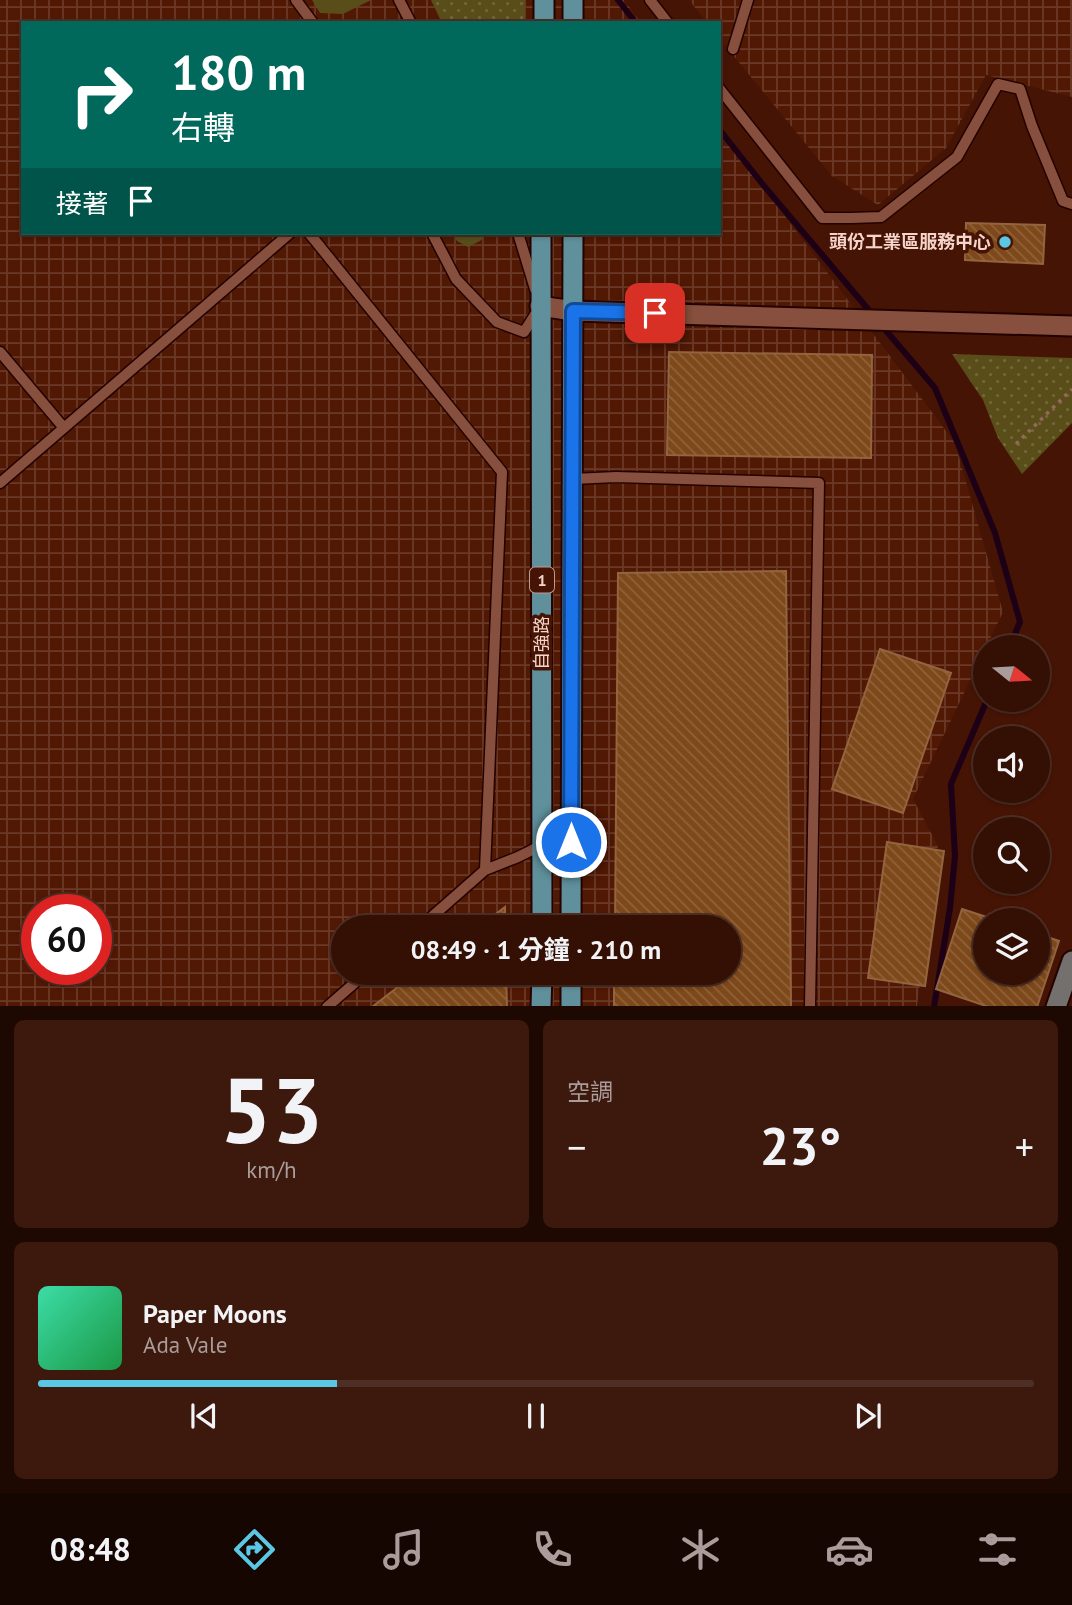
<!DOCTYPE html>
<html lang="zh-TW">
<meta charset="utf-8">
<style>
body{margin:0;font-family:"PT Sans","Noto Sans TC",sans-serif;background:#3c180d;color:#f1f3f6;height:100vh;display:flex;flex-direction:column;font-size:26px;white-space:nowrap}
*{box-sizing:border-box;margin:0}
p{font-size:23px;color:#a99c9a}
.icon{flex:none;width:38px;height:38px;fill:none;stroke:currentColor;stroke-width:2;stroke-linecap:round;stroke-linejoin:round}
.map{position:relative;height:1006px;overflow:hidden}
.details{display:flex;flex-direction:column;gap:14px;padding:14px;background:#1d0802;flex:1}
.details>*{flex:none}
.banner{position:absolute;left:21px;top:21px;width:700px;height:214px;border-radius:0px;box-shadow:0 2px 5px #0004,0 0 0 2px #4e2f25;background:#00695c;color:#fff;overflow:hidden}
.needle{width:46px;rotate:108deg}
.buttons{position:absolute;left:973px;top:635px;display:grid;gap:14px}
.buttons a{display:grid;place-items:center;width:77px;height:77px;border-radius:50%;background:#340f03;box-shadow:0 2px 5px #0004,0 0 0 2px #4e2f25;font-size:35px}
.speed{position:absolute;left:21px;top:894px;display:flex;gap:14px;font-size:35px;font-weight:700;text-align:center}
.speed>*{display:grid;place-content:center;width:91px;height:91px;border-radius:50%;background:#340f03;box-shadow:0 2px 5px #0004,0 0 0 2px #4e2f25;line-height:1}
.speed .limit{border:10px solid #d22;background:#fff;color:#111}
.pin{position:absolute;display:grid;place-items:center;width:60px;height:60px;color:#fff;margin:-30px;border-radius:14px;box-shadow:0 4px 10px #0006}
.me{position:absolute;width:77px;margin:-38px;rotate:0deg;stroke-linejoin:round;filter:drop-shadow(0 0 5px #0008)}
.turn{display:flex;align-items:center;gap:24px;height:147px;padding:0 35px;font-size:32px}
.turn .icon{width:91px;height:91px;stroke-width:2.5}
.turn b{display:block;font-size:49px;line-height:60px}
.then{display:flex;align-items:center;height:66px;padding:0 35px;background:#0003;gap:14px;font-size:26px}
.big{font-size:52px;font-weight:700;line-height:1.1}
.details .card{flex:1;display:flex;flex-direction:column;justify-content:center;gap:10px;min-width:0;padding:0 24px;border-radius:10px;background:#3c180d}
.details .dial{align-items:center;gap:0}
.dial b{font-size:91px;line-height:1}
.song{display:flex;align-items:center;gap:21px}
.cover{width:84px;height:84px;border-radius:10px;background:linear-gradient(135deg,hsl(160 70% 55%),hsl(140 70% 35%))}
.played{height:7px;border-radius:4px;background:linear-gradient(90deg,#5ac8e5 30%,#4e2f25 30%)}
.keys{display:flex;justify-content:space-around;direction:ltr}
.heat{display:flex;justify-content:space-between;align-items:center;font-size:38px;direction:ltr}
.details .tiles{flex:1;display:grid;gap:14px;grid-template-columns:1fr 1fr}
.card:last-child{grid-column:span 2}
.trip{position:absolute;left:331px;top:915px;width:410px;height:70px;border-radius:35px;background:#340f03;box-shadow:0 2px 5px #0004,0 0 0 2px #4e2f25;font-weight:700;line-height:70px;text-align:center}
.dock{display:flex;height:112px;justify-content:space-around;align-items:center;background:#150601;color:#a99c9a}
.dock .icon{width:49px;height:49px}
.dock .current{color:#5ac8e5}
.dock b{font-size:32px;color:#f1f3f6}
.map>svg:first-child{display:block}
</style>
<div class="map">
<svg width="1072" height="1007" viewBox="0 0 1072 1007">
<defs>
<pattern id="industrial-grid" width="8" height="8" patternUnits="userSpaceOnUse" patternTransform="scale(1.75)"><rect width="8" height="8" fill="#511804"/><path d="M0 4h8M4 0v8" fill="none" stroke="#6b3927"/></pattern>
<pattern id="park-dots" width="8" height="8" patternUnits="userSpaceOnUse" patternTransform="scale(1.75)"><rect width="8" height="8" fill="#594e19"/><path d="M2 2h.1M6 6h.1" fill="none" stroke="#716739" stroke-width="1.8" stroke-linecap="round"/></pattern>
<pattern id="building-back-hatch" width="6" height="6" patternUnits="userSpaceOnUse" patternTransform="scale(1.75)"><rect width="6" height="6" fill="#7d481a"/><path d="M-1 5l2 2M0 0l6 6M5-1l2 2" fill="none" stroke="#90623a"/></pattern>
</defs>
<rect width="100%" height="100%" fill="#451404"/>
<path fill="url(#industrial-grid)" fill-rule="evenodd" d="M0 0H624L641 23H23V233H719V128L955 443 1003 612 913 799 938 846 917 1006 0 1007ZM37 910H96V970H37ZM343 928H728V973H343Z
M689 0H1072V97L986 75 946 148 878 205 832 176 719 38V23H707Z"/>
<path fill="#594e19" d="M312 0H371L343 14 320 13Z
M453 233H489L480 241 468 247 457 241Z"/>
<path fill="url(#park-dots)" d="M431 0H525V23H442Z
M952 354 1072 358V423L1022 474 998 438 983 400Z"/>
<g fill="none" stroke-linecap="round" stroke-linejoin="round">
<path stroke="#1d0016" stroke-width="6" d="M618 0 636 23
M719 129 764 186 873 315
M882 326 935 388 995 533 1020 622 1009 648
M934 1007 950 908 955 856 951 784 987 700"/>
</g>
<path fill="url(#building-back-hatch)" stroke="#93643f" stroke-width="2" d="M966 223 1045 225 1043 264 965 260Z
M669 352 872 355 871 458 667 455Z
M786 571 791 1007H614V973H728V928H615L618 573Z
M880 649 951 673 903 813 832 789Z
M887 842 944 851 925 986 868 978Z
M505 907V928H477Z
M962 909 996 920H985V973H1038V934L1059 941 1037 1007H989L936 989Z
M416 973H506L507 1007H372Z"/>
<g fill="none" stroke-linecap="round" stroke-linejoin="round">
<g stroke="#240200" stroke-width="13">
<path id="service" d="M296 0 313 23
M399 0 411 23
M650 0 668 23
M733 49 748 0
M719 88 822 218H851L881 217 957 157 998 84 1020 89 1032 126 1063 201 1072 204
M309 233 502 472 485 870
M432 233 456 279 497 322 524 332 538 310
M518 233 535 289
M0 352 64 428
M573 479 616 477 819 483 810 1007
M0 483 290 233
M419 928 485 870 518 857 542 845
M327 1007 366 973"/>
</g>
<g stroke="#240200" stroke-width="23">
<path id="minor" d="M540 306 573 311 1072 326"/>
</g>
<g stroke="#240200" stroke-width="23">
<path id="secondary" d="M1056 1007 1072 961"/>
</g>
<g stroke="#240200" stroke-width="23">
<path id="primary" d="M573 0V23
M544 23V0
M541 233 542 928
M571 928 573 233
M571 973V1007
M541 1007 542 973"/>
</g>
<path stroke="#93695c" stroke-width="3.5" stroke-dasharray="3.5 5" stroke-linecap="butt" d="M1016 444 1072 389"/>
<use href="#service" stroke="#874f3e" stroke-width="10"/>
<use href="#minor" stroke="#874f3e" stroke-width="19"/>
<use href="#secondary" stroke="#73706d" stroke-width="19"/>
<use href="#primary" stroke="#5f909c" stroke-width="19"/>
</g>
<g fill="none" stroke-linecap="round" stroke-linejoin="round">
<g stroke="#114b97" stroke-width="18">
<path id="route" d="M571 842 573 311 655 313"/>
</g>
<use href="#route" stroke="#1a73e8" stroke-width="12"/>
</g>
<circle fill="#5ac8e5" stroke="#451404" stroke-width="2.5" cx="1005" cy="242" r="7"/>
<g text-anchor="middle" stroke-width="7" stroke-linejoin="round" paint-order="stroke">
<rect fill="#451404" stroke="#c19a8f" stroke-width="2" x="530" y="567.5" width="24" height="25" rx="5"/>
<g font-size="16" font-weight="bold" fill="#f6d4ca">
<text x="542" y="586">1</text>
</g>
<g font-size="18" font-weight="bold" fill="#f6d4ca" stroke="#451404" text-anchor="end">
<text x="991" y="248">頭份工業區服務中心</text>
</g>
<g font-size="18" fill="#f6d4ca" stroke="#451404">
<text transform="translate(542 643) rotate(-90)" y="6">自強路</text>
</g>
</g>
</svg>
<div class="buttons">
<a><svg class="needle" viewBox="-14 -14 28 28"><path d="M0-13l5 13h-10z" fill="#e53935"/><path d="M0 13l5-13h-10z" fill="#a99c9a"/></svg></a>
<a><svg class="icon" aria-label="sound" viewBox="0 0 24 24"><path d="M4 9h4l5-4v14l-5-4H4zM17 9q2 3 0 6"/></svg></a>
<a><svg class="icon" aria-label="search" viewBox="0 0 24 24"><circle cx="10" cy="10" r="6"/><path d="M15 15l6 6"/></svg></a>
<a><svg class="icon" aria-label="layers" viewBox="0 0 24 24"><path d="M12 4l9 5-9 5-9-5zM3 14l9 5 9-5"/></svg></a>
</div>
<div class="speed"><div class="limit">60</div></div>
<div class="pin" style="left:655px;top:313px;background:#d93025"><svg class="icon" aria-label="arrive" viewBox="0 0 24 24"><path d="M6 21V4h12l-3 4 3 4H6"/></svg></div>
<svg class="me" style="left:571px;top:842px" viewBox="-20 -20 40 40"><circle r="17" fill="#1a73e8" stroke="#fff" stroke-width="3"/><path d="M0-11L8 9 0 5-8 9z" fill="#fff"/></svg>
<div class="trip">08:49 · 1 分鐘 · 210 m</div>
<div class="banner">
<div class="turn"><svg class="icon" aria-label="right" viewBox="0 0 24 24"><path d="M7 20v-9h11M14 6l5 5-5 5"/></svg><div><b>180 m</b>右轉</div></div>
<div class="then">接著<svg class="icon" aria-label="arrive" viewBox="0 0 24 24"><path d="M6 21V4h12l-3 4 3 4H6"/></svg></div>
</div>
</div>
<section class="details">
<div class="tiles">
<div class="card dial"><b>53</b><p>km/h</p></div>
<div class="card"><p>空調</p>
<div class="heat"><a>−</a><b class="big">23°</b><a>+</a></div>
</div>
<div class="card">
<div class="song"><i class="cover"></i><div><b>Paper Moons</b><p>Ada Vale</p></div></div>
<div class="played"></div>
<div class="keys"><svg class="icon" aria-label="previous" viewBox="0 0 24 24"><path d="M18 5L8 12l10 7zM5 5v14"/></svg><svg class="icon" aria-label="pause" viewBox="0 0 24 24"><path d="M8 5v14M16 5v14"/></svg><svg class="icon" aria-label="next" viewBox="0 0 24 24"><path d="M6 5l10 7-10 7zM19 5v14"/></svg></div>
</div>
</div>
</section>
<nav class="dock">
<b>08:48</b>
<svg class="icon current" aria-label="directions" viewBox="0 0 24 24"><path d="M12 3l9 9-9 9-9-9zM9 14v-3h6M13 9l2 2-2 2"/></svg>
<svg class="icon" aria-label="music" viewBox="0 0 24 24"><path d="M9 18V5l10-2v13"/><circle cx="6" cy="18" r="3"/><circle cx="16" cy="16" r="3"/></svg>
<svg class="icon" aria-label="phone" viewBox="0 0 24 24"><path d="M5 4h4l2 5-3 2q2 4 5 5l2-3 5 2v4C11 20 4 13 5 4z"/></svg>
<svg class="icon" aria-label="climate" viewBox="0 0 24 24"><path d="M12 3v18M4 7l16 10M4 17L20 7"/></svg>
<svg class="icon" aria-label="car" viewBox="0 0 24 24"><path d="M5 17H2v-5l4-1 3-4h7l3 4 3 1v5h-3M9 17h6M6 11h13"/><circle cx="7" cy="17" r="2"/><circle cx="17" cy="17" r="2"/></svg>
<svg class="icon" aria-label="filters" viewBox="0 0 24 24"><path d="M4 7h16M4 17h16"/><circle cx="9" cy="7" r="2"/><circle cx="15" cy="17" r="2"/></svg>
</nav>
